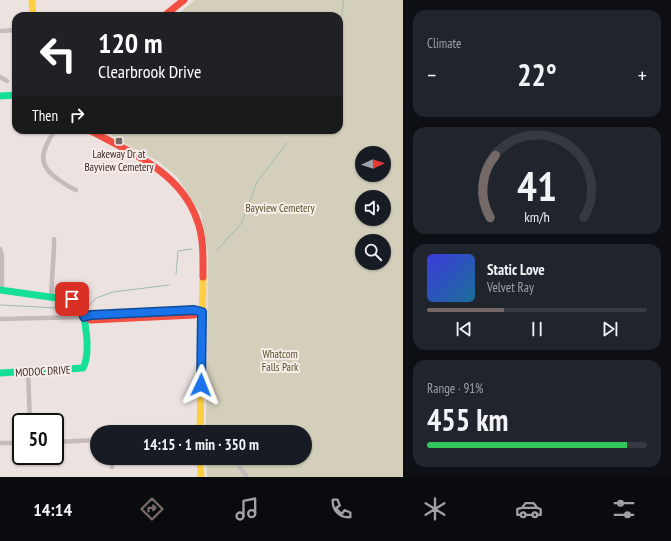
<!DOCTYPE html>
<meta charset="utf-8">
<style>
body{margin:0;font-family:"PT Sans Narrow",sans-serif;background:#20242c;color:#f1f3f6;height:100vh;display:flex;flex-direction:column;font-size:15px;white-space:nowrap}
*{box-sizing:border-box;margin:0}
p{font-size:13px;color:#9ea1a6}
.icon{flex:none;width:22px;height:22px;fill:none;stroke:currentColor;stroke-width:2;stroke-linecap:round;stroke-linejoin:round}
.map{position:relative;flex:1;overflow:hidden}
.details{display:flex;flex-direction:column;gap:10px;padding:10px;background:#0d0f14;width:268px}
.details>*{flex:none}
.banner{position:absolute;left:12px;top:12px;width:331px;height:122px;border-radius:12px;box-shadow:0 1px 3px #0004;background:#202124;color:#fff;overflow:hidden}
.needle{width:26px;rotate:87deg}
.buttons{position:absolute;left:355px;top:146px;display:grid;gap:8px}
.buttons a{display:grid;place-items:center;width:36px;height:36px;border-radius:50%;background:#171b24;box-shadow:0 1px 3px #0004;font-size:20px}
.speed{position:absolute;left:12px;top:413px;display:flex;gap:8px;font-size:20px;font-weight:700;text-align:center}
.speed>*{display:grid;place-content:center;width:52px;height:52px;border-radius:50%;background:#171b24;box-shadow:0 1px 3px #0004;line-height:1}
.speed .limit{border:2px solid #111;border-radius:6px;background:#fff;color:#111}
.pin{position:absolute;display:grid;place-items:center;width:34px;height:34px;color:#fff;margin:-17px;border-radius:8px;box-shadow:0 2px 6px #0006}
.me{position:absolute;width:44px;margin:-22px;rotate:2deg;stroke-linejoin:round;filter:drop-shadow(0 0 3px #0008)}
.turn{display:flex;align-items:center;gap:14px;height:84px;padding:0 20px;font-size:18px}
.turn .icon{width:52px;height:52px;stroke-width:2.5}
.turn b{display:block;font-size:28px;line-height:34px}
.then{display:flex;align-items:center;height:38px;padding:0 20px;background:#0003;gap:8px;font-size:15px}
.big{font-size:30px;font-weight:800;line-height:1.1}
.details .tile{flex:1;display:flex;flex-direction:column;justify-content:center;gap:6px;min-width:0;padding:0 14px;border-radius:12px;background:#20242c}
.details .dial{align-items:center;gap:0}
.dial svg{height:104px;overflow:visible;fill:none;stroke:#363941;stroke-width:7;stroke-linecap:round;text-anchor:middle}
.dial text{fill:#f1f3f6;stroke:none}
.song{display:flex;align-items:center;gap:12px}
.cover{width:48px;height:48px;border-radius:6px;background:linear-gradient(135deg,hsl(240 70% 55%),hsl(200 70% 35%))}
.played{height:4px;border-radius:2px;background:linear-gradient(90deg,#756968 35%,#363941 35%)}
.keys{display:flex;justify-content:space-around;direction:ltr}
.heat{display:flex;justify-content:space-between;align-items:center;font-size:22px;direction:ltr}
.charge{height:6px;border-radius:3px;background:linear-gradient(90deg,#34c759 91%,#363941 0)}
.trip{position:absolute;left:90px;top:425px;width:222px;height:40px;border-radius:20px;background:#171b24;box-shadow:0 1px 3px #0004;font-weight:800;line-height:40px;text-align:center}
.tab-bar{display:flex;height:64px;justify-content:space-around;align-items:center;background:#090b0e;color:#9ea1a6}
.tab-bar .icon{width:28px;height:28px}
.tab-bar .on{color:#756968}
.tab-bar b{font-size:18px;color:#f1f3f6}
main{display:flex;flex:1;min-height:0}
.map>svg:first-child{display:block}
</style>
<main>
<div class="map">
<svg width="403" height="477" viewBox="0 0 403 477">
<rect width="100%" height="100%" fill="#ece3e0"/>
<path fill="#d3cfbb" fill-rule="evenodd" d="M195 0H403V477H207L206 458H305V432H206L208 253 201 214 177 177 158 161 114 138 111 133 119 130H339V16H176ZM362 153H384V175H362ZM362 197H384V219H362ZM362 241H384V263H362Z"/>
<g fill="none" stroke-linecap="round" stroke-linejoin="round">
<path stroke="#9ebcb2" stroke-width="1" d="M340 25 344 0
M339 47 341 43V34
M216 251 241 224 257 182 287 143
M176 274 178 251 192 249
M0 305 76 309
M89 306 96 298 113 292 169 285"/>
<path stroke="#c5bbba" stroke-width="4.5" d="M0 31 16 30
M0 77 7 81
M55 130C41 151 36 165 59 180 65 184 70 188 76 190
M0 249 2 256V290
M51 296 54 248V239
M0 319 84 317 91 315 194 309 202 312
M28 371 30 422
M55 442 97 440
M0 443H21
M112 458V467
M233 458 247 477"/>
<path stroke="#16e098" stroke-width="7" d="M0 96 16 95
M0 290 78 301C86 315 91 354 83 368L0 373"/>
<path stroke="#ffcf43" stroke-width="7" d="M32 0 33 16
M200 432 203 277
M200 458 201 477"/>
<path stroke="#f24e42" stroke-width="7" d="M164 16 184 0
M89 130C130 152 181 172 197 220 204 238 203 258 203 277
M84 317 91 320 194 315 202 312"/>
</g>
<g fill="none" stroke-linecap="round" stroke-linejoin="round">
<g stroke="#114b97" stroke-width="10">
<path id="route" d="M72 299C81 302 82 308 84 317L91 315 194 310 202 312 201 385"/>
</g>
<use href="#route" stroke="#1a73e8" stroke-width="7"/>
</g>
<rect fill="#756968" stroke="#f8ece8" stroke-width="1.5" x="115" y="137" width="8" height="8" rx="2"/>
<g text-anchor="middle" stroke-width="4" stroke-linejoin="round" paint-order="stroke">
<g font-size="11" fill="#352828" stroke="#f8ece8">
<text x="119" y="158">Lakeway Dr at<tspan x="119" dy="13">Bayview Cemetery</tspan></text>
</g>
<g font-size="11" fill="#50522d" stroke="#f8ece8">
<text x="280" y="212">Bayview Cemetery</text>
<text x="280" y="358">Whatcom<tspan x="280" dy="13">Falls Park</tspan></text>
</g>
<g font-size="11" fill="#352828" stroke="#f8ece8">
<text transform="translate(43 371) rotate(-3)" y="4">MODOC DRIVE</text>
</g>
</g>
</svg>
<div class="buttons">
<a><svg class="needle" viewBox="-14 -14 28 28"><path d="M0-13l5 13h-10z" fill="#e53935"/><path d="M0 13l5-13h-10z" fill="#9ea1a6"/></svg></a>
<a><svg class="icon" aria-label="sound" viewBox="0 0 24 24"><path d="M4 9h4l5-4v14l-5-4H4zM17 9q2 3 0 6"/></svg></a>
<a><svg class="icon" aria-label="search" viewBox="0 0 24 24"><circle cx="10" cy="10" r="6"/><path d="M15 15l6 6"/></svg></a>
</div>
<div class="speed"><div class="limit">50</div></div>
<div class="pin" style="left:72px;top:299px;background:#d93025"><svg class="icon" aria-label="arrive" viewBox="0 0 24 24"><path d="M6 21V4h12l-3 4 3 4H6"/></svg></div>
<svg class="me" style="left:201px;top:385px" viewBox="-20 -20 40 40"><path d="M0-17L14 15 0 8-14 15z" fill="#1a73e8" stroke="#fff" stroke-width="4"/></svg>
<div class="trip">14:15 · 1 min · 350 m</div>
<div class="banner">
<div class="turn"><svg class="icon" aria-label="left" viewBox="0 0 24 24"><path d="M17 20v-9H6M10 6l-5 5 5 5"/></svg><div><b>120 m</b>Clearbrook Drive</div></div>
<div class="then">Then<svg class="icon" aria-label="right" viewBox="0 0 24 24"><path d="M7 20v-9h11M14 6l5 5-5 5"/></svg></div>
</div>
</div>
<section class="details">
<div class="tile"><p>Climate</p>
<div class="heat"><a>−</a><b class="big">22°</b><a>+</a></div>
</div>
<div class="tile dial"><svg viewBox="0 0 100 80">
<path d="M14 69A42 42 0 1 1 86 69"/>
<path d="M14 69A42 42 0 0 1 18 21" stroke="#756968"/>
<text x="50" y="56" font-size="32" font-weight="700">41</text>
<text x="50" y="72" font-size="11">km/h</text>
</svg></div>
<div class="tile">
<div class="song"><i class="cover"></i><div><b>Static Love</b><p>Velvet Ray</p></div></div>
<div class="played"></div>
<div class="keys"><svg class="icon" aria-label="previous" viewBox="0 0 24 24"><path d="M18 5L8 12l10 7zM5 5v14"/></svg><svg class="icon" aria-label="pause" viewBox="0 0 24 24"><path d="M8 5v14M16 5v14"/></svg><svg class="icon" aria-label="next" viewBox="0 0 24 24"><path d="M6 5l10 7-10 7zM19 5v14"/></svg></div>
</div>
<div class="tile"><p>Range · 91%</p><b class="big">455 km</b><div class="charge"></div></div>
</section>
</main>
<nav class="tab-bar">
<b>14:14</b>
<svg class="icon on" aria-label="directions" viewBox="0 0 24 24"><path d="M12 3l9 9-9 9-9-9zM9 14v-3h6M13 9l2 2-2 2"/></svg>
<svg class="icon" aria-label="music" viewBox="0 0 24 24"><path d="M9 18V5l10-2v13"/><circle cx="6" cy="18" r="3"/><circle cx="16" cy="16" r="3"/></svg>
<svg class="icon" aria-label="phone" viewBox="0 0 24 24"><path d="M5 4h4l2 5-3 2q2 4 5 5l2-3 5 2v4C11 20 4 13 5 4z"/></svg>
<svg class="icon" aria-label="climate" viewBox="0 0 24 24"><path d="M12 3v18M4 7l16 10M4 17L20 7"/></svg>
<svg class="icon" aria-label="car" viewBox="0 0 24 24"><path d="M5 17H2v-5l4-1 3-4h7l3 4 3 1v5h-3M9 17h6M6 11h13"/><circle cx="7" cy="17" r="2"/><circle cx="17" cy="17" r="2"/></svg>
<svg class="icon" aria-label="filters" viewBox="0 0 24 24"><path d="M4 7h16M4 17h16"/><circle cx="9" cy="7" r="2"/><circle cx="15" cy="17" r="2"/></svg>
</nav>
